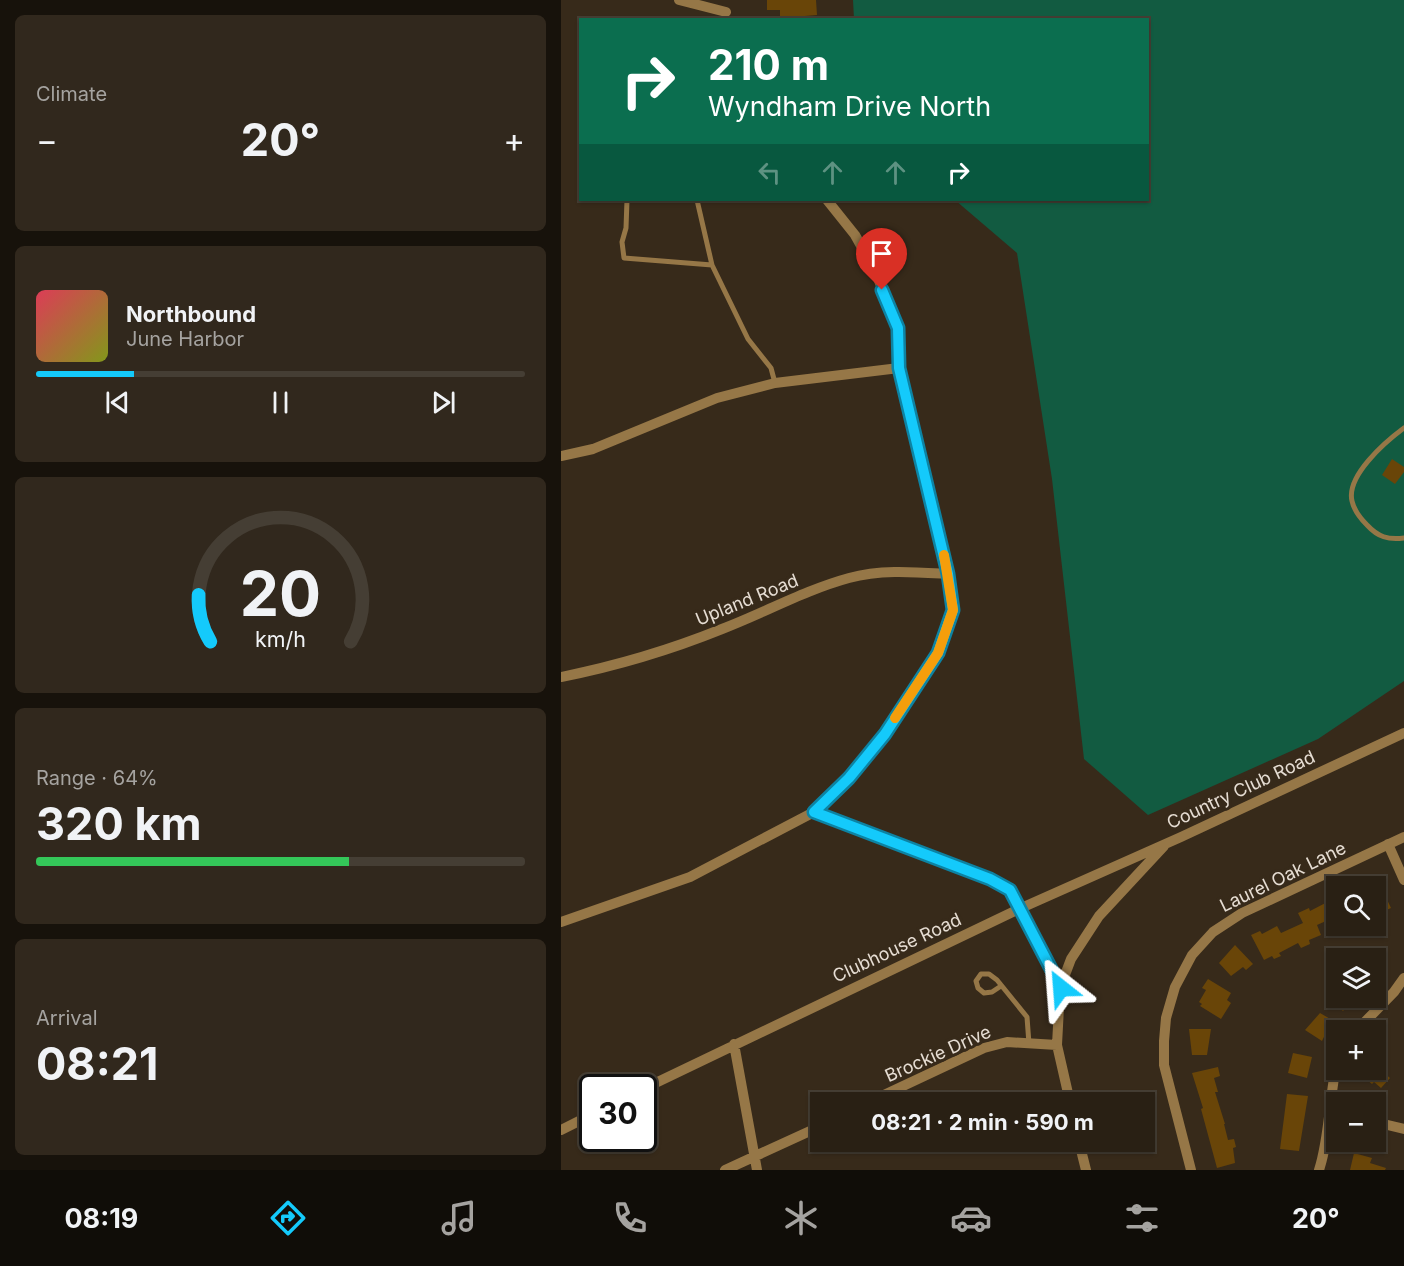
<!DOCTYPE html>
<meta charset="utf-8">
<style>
body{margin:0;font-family:Inter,sans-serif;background:#31281d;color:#f1f3f6;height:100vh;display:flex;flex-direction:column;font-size:22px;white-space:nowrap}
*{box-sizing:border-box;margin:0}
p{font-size:20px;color:#a5a3a0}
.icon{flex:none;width:33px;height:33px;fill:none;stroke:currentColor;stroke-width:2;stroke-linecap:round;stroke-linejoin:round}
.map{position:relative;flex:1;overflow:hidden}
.panel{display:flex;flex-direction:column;gap:15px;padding:15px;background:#17120b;width:561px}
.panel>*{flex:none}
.hud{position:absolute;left:18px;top:18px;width:570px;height:183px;border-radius:0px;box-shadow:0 2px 4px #0004,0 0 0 2px #453e34;background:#0b6e4f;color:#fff;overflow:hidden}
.controls{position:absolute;left:765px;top:876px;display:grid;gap:12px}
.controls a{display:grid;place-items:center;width:60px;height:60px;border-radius:0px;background:#292014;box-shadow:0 2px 4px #0004,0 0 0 2px #453e34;font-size:30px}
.speed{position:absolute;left:18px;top:1074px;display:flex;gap:12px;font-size:30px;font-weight:700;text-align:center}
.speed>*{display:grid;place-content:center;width:78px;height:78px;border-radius:50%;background:#292014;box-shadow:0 2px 4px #0004,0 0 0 2px #453e34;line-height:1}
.speed .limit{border:3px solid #111;border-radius:9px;background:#fff;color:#111}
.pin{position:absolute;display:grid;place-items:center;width:51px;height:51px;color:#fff;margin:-62px -26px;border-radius:50% 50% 50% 0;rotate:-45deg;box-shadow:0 0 6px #0007}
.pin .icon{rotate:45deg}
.me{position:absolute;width:66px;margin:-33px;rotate:332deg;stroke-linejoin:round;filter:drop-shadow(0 0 4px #0008)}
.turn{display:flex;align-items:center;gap:21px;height:126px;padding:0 30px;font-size:27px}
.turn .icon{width:78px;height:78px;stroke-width:2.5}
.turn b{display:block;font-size:42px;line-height:51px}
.lanes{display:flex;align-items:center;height:57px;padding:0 30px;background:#0003;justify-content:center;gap:30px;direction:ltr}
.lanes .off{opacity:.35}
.big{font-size:45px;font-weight:700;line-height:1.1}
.panel .widget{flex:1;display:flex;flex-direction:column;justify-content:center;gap:9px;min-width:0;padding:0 21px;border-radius:9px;background:#31281d}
.panel .dial{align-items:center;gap:0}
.dial svg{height:156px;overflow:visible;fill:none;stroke:#453e34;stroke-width:7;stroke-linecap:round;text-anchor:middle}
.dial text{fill:#f1f3f6;stroke:none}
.song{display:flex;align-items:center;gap:18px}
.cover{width:72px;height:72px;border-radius:9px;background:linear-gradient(135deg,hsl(350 70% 55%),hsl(70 70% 35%))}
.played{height:6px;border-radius:3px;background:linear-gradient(90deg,#14cafb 20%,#453e34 20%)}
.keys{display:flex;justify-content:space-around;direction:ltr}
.heat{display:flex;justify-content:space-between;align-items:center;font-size:33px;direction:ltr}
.charge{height:9px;border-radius:4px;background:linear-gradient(90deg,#34c759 64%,#453e34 0)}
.trip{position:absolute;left:249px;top:1092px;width:345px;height:60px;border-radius:0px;background:#292014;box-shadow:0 2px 4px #0004,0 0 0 2px #453e34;font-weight:700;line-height:60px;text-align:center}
.dock{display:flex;height:96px;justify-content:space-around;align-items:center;background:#100d08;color:#a5a3a0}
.dock .icon{width:42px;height:42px}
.dock .active{color:#14cafb}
.dock b{font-size:27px;color:#f1f3f6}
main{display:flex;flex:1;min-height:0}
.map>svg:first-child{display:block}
</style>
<main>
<section class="panel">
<div class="widget"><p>Climate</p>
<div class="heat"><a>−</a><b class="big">20°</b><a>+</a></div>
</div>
<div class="widget">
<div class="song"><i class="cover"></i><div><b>Northbound</b><p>June Harbor</p></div></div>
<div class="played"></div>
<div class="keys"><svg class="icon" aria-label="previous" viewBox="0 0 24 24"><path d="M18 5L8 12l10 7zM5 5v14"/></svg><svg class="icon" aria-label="pause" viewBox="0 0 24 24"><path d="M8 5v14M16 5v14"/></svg><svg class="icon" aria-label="next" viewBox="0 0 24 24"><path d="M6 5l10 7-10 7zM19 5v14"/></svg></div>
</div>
<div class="widget dial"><svg viewBox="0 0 100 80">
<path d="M14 69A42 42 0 1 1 86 69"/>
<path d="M14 69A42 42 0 0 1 8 45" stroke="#14cafb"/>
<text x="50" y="56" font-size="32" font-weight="700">20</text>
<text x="50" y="72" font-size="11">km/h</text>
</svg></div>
<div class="widget"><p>Range · 64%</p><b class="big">320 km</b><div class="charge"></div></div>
<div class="widget"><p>Arrival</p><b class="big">08:21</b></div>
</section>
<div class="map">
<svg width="843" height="1170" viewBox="0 0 843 1170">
<rect width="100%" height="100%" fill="#372a1a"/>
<path fill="#125b41" d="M292 0H843V681L757 739 587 815 523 759 491 479 456 253 394 200H586V20L293 19Z"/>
<path fill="#694508" d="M206 0H255L256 15 244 16V20H219V10H206Z
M831 459 843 467V472L834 484 821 475Z
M814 874 830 908 814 915V886H795L814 878Z
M776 897V916L756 925 760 935 748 940 749 944 740 948 737 943 718 953 720 956 713 959 711 956 703 960 690 935 699 931 701 934 716 926 720 933 742 923 737 913 748 908 749 911Z
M674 945 692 964 685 970 682 967 670 976 658 963Z
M814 955 824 959 814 979Z
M647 979 670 993 666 1000 670 1003 660 1019 639 1006 641 1004 638 1002 645 990 641 988Z
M768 998H794L782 1011Z
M759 1013 771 1020 761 1041 744 1030Z
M628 1029H650L646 1055H631Z
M732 1053 751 1057 746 1078 727 1073Z
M814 1065 829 1078 820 1088 813 1082 811 1084 806 1080 805 1082 798 1076 803 1070H814Z
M657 1067 659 1076 653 1078 657 1092H654L664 1124H663L667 1140 673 1139 675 1147 672 1148 674 1163 656 1168 640 1109 642 1108 631 1073Z
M726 1094 747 1096 738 1151 719 1149Z
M793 1153 811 1158 809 1163 825 1168 824 1170H789Z"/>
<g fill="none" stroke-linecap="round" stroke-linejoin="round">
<path stroke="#967747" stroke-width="5" d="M66 200 65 228 61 242 63 258 151 265
M136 200 151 265 187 339 210 368 214 383
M843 428C824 442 785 476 791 501 793 510 800 519 806 525 817 537 827 540 843 538
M440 986 431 992 423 993 417 988 415 981 420 974H428L436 980 466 1017 468 1044"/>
<path stroke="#967747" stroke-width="10" d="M118 0 165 12
M0 456 32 449 156 398 214 383 338 368
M0 677C55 666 109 650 161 629 203 613 244 590 288 578 320 569 354 572 387 574
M253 812 429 879 449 890 499 988
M827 844 843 880
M0 922 129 877 253 812 288 778 324 734 377 653 392 610 387 574 338 368 337 328 314 271 294 235 266 200
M796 1030 833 992 843 978
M173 1044 196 1170
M82 1089 458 909 620 837 843 733
M308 1102 423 1048 446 1042 496 1045
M509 1102 496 1045 499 988 510 959 538 916 603 846
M814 1122 843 1129
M0 1130 32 1114
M518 1142 525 1170
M164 1170 260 1126
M630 1170 603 1065V1041L605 1018 614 987 631 955 652 932 681 913 843 837
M758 1170C769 1136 768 1097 776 1062"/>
</g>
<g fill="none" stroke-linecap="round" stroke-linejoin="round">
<g stroke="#0d83a3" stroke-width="15">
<path id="route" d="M321 290 337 328 338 368 387 574 392 610 377 653 324 734 288 778 253 812 429 879 449 890 500 988"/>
</g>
<use href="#route" stroke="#14cafb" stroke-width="10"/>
<path stroke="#f59e0b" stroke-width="10" d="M334 718 377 653 392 610 383 555"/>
</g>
<g text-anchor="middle" stroke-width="6" stroke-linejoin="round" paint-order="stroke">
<g font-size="18" fill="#e6ddd3" stroke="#372a1a">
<text transform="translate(186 600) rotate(-22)" y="6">Upland Road</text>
<text transform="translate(680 790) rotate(-25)" y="6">Country Club Road</text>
<text transform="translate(722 877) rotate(-26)" y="6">Laurel Oak Lane</text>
<text transform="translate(336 948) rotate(-25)" y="6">Clubhouse Road</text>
<text transform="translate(377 1054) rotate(-24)" y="6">Brockie Drive</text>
</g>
</g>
</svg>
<div class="controls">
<a><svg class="icon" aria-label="search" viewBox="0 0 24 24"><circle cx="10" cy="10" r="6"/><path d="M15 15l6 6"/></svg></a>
<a><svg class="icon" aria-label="layers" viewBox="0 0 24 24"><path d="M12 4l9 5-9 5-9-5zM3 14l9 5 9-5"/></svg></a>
<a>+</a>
<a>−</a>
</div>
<div class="speed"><div class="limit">30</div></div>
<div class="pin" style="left:321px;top:290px;background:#d93025"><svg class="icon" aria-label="arrive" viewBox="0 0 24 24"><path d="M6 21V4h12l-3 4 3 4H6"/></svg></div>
<svg class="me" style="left:500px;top:988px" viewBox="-20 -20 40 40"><path d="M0-17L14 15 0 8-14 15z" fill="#14cafb" stroke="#fff" stroke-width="4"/></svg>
<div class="trip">08:21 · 2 min · 590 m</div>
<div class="hud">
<div class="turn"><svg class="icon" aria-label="right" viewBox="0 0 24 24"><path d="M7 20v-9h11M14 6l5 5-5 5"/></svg><div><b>210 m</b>Wyndham Drive North</div></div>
<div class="lanes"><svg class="icon off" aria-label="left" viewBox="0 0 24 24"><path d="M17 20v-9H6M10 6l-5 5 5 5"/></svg><svg class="icon off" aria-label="ahead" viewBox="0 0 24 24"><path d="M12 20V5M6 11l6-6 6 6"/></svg><svg class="icon off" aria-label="ahead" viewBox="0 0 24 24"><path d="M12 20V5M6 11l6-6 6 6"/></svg><svg class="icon" aria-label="right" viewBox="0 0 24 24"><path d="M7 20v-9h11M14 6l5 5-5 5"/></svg></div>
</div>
</div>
</main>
<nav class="dock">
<b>08:19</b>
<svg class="icon active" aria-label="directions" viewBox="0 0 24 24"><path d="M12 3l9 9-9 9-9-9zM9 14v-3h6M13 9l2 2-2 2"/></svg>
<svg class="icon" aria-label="music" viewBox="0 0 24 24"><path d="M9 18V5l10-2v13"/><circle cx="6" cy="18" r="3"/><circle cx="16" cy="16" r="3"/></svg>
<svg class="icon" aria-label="phone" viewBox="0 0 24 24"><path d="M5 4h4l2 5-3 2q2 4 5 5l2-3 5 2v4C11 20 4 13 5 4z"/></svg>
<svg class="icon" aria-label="climate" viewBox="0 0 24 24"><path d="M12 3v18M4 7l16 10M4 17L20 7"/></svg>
<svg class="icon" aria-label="car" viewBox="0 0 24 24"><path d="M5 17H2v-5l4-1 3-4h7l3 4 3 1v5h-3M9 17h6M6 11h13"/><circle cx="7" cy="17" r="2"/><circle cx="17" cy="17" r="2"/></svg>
<svg class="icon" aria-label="filters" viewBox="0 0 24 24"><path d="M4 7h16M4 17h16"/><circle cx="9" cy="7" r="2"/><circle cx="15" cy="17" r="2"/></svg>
<b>20°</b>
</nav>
